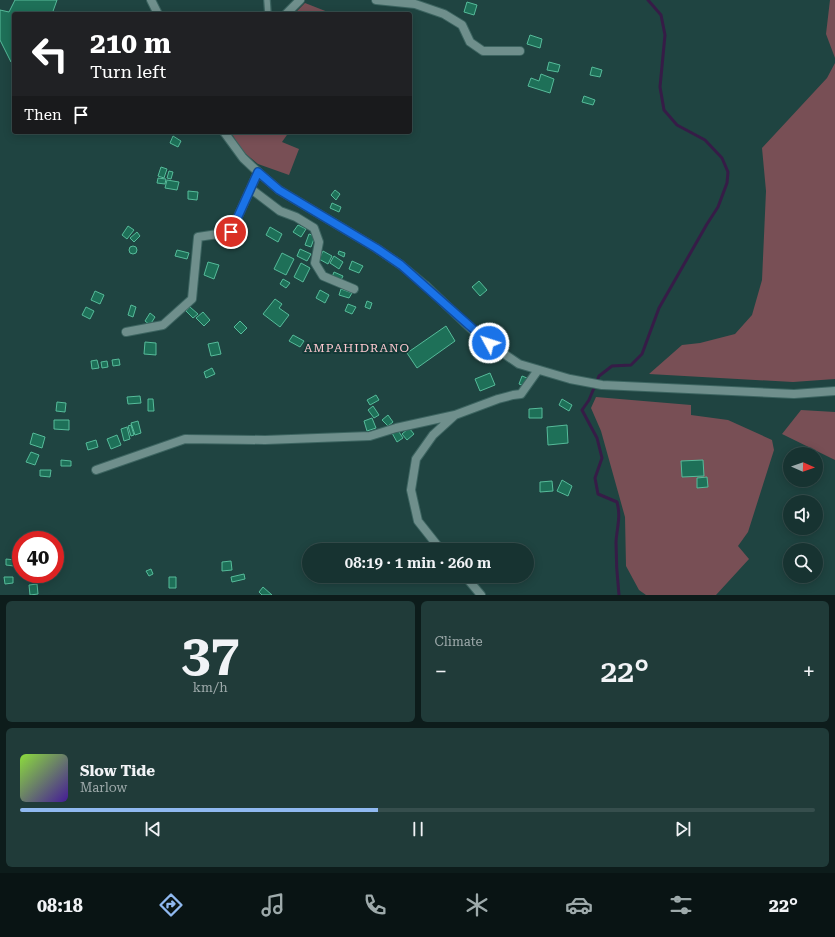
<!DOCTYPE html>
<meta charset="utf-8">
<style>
body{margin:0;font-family:"Roboto Serif",serif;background:#203b39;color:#f1f3f6;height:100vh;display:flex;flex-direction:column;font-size:15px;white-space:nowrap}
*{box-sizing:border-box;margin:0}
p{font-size:13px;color:#9eaaab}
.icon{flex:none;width:22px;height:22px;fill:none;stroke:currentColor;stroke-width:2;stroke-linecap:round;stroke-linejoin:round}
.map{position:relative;height:595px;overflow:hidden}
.details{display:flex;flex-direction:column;gap:6px;padding:6px;background:#0d1c1b;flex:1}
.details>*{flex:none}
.hud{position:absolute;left:12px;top:12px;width:400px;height:122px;border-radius:4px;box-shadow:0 2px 10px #0003,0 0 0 1px #364e4d;background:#202124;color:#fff;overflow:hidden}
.needle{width:26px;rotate:92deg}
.tools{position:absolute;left:783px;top:447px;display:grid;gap:8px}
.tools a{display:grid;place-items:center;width:40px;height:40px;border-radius:50%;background:#173331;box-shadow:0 2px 10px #0003,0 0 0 1px #364e4d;font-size:20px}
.speed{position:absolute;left:12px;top:531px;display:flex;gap:8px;font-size:20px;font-weight:700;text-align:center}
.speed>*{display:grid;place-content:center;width:52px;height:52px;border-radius:50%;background:#173331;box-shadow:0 2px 10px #0003,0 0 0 1px #364e4d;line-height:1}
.speed .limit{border:6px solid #d22;background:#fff;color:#111}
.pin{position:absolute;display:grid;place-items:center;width:34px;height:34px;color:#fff;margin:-17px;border:2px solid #fff;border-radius:50%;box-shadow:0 1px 4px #0007}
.me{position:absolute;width:44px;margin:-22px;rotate:310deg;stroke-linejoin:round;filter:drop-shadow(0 0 3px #0008)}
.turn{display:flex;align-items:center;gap:14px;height:84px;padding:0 12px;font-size:18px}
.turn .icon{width:52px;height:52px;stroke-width:2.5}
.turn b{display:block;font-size:28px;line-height:34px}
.then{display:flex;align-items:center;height:38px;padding:0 12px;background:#0003;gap:8px;font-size:15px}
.big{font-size:30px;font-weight:600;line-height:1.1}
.details .card{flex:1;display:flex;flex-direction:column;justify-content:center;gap:6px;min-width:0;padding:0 14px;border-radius:6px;background:#203b39}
.details .dial{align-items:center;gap:0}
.dial b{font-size:52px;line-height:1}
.song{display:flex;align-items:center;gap:12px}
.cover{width:48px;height:48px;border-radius:6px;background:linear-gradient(135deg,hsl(90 70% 55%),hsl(260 70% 35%))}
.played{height:4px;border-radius:2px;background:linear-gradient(90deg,#90b9f0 45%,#364e4d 45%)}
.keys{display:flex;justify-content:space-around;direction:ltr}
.heat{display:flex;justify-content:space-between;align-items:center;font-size:22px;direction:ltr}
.details .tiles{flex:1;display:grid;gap:6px;grid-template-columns:1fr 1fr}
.card:last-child{grid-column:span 2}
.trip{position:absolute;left:302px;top:543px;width:232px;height:40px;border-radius:20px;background:#173331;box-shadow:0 2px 10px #0003,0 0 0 1px #364e4d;font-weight:600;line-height:40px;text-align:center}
.tabs{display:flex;height:64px;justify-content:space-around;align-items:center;background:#091414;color:#9eaaab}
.tabs .icon{width:28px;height:28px}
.tabs .selected{color:#90b9f0}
.tabs b{font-size:18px;color:#f1f3f6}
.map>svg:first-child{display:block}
</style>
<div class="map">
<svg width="835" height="595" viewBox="0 0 835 595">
<rect width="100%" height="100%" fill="#1f4441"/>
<path fill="#784f55" d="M830 0H835V58L826 34Z
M305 3 333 14H294Z
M835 63V379L793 382 649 374 682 345 700 343 735 334 752 315 762 280 766 191 762 148 827 78Z
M231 132H289L282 142 299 149 289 175 258 164 241 150Z
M596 397 691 405V415L728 420 772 440 774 450 748 532 738 546 749 559 716 595H646L639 590 626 566 625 517 601 431 591 408Z
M801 410 835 412V460L782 434Z"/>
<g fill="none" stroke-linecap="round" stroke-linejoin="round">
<path stroke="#361c47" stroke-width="3" d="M619 595C617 577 616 560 616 542 617 527 621 517 617 502L598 494 595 478 602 458 597 438 582 410 589 400 599 376 612 366 631 365 642 354 659 308 707 224 718 207 727 183 728 172 722 158 705 140 677 125 664 110 660 87 665 35 661 15 648 0"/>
</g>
<path fill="#1e7058" stroke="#56bb9a" d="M15 0H57L52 14H14V61L11 62 0 40V10L9 12Z
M467 2 477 5 474 15 464 12Z
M530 35 542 39 540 48 527 44Z
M549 62 560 65 558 72 547 70Z
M592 67 602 70 600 77 590 75Z
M541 74 554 79 550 93 528 86 531 78 539 81Z
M584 96 595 100 593 105 582 102Z
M173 136 181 141 178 147 170 143Z
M161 167 167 169 164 178 158 176Z
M169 171 173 172 171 179 167 178Z
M158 178 166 179 165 184 157 183Z
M167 180 179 182 177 190 165 188Z
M335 190 340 194 336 200 331 195Z
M188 191 198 192 197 200 188 199Z
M332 203 341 207 339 212 330 208Z
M298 225 306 229 301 237 293 232Z
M128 226 134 230 127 239 122 235Z
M270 227 282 234 278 242 266 235Z
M137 232 140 236 134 242 130 238Z
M309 234 315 236 311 247 305 245Z
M129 250a4 4 0 1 1 8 0a4 4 0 1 1-8 0Z
M300 249 311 254 307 261 297 256Z
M177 250 189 253 187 259 175 256Z
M323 251 332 256 328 264 319 259Z
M339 251 345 253 344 257 338 254Z
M282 253 294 259 286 275 274 269Z
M334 256 343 262 339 269 330 263Z
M352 261 363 266 359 273 349 269Z
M208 262 219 265 214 279 204 275Z
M301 263 310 268 303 282 294 277Z
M334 272 343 276 340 282 332 277Z
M283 279 290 283 286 288 280 284Z
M479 281 487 290 480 296 472 287Z
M341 289 352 293 349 298 339 295Z
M320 290 329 295 325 303 316 298Z
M95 291 104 295 100 304 91 300Z
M275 299 282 304 279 308 289 315 280 327 263 314Z
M367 301 372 303 370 309 365 307Z
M348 304 356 307 352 314 345 311Z
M131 305 136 307 133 317 128 315Z
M86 307 94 311 90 319 82 315Z
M190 307 198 314 193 318 186 311Z
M203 312 210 320 204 326 196 318Z
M150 313 155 317 150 325 145 321Z
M240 321 247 328 241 334 234 327Z
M446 326 455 341 417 368 407 353Z
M293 335 304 341 300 347 289 341Z
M145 342 156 343V355L144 354Z
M218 342 221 354 211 356 208 344Z
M119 359 120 365 113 366 112 360Z
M97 360 99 368 92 369 91 361Z
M107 361 108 367 102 368 101 362Z
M212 368 215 374 206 378 204 372Z
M490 373 495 385 480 391 475 379Z
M522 376 527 378 524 386 519 384Z
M376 395 379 400 370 405 367 400Z
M140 396 141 403 128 404 127 397Z
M148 399H153L154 411H148Z
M562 399 572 405 569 411 559 405Z
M57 402 66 403 65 412 56 411Z
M373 406 379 415 374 418 368 410Z
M542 408V418H529V409Z
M388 415 393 422 388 426 382 420Z
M372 418 376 428 367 431 364 421Z
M54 420H69V430L54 429Z
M138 421 141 433 135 435 131 423Z
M131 425 134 435 131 436 128 426Z
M567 425 568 443 548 445 547 427Z
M127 427 130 439 124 441 121 429Z
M409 428 414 434 407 440 402 434Z
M397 429 403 438 397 442 392 433Z
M33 433 45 437 42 448 30 444Z
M117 435 121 445 111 449 107 439Z
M96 440 98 447 88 450 86 443Z
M31 452 39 455 35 465 26 462Z
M61 460 71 461V466H61Z
M703 460 704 476 682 477 681 461Z
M40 470H51L50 477 40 476Z
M707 477 708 487 697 488V478Z
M562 480 572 486 568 496 557 491Z
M552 481 553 491 540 492V482Z
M6 559 15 560 14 566 6 565Z
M231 561 232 570 222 571V562Z
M151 569 153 574 149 576 146 571Z
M244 574 245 579 232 582 231 577Z
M4 577H13V583L5 584Z
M169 577H176V588H169Z
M37 584 38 594 30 595 29 585Z
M263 587 272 595H262L259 592Z"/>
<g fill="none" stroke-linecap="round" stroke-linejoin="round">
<g stroke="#3c6460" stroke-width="8">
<path id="service" d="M267 0 268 14"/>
</g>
<g stroke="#3c6460" stroke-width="10">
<path id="minor" d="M376 0 415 4 444 14 462 25 470 42 483 51H520
M286 14 300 0
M251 189 280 211 296 217 314 228 319 242 315 263 323 276 354 289
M126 332 163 325 192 299 198 237 231 232 258 172
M96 470 185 439 265 440 370 436 396 428 455 415
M441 550 418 521 411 490 416 459 433 435 455 415 498 399 513 395 521 394 538 370
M465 576 481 595"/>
</g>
<g stroke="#3c6460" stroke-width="10">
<path id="tertiary" d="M151 0 158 14
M224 132 243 158 258 172 279 190 376 248 401 265 425 285 481 338 519 364 570 379 602 385 794 394 835 391"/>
</g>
<use href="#service" stroke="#6f8f8c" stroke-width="5.5"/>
<use href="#minor" stroke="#6f8f8c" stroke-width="8"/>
<use href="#tertiary" stroke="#6f8f8c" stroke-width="8"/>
</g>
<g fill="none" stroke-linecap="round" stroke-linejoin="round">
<g stroke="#114b97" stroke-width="10">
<path id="route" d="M231 232 258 172 279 190 376 248 401 265 489 343"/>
</g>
<use href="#route" stroke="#1a73e8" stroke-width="7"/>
</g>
<g text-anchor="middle" stroke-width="4" stroke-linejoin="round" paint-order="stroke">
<g font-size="12" letter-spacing="1" fill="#fcc8cf" stroke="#143a37">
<text x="357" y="352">AMPAHIDRANO</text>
</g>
</g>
</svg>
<div class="tools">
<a><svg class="needle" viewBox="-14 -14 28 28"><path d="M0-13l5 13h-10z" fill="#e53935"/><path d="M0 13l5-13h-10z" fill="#9eaaab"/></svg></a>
<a><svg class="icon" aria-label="sound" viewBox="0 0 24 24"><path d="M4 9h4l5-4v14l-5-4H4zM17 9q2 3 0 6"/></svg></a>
<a><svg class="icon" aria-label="search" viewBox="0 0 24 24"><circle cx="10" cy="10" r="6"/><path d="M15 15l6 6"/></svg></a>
</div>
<div class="speed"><div class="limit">40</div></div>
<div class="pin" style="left:231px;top:232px;background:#d93025"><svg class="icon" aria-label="arrive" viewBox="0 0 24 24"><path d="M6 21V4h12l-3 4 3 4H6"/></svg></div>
<svg class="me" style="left:489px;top:343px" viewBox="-20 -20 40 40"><circle r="17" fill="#1a73e8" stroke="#fff" stroke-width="3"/><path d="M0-11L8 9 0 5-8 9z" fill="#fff"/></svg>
<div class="trip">08:19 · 1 min · 260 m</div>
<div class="hud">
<div class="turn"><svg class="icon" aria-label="left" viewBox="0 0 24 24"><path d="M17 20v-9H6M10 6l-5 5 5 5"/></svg><div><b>210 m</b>Turn left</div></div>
<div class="then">Then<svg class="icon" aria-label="arrive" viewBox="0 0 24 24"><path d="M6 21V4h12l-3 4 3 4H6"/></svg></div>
</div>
</div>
<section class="details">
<div class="tiles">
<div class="card dial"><b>37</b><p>km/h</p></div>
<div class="card"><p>Climate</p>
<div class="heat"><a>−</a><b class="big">22°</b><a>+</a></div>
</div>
<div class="card">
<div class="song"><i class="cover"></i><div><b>Slow Tide</b><p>Marlow</p></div></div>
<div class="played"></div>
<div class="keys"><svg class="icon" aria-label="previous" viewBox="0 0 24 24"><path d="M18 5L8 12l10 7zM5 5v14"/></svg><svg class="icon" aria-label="pause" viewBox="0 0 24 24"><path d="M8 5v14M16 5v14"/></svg><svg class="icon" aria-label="next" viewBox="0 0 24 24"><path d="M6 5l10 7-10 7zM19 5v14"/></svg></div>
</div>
</div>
</section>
<nav class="tabs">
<b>08:18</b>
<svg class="icon selected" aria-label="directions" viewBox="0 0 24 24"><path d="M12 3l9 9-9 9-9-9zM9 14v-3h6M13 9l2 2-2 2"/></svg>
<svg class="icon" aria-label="music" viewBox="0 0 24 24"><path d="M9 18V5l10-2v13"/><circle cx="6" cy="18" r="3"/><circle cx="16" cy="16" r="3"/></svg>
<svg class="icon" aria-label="phone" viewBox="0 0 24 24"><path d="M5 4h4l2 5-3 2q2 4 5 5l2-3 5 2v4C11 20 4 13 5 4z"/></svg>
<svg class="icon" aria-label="climate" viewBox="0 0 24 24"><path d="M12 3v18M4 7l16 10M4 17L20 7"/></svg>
<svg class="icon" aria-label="car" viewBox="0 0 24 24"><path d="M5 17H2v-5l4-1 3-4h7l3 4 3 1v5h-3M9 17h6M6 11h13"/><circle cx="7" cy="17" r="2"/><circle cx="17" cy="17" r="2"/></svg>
<svg class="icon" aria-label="filters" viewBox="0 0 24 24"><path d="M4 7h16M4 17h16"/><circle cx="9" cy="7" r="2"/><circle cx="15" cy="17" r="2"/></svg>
<b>22°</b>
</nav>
